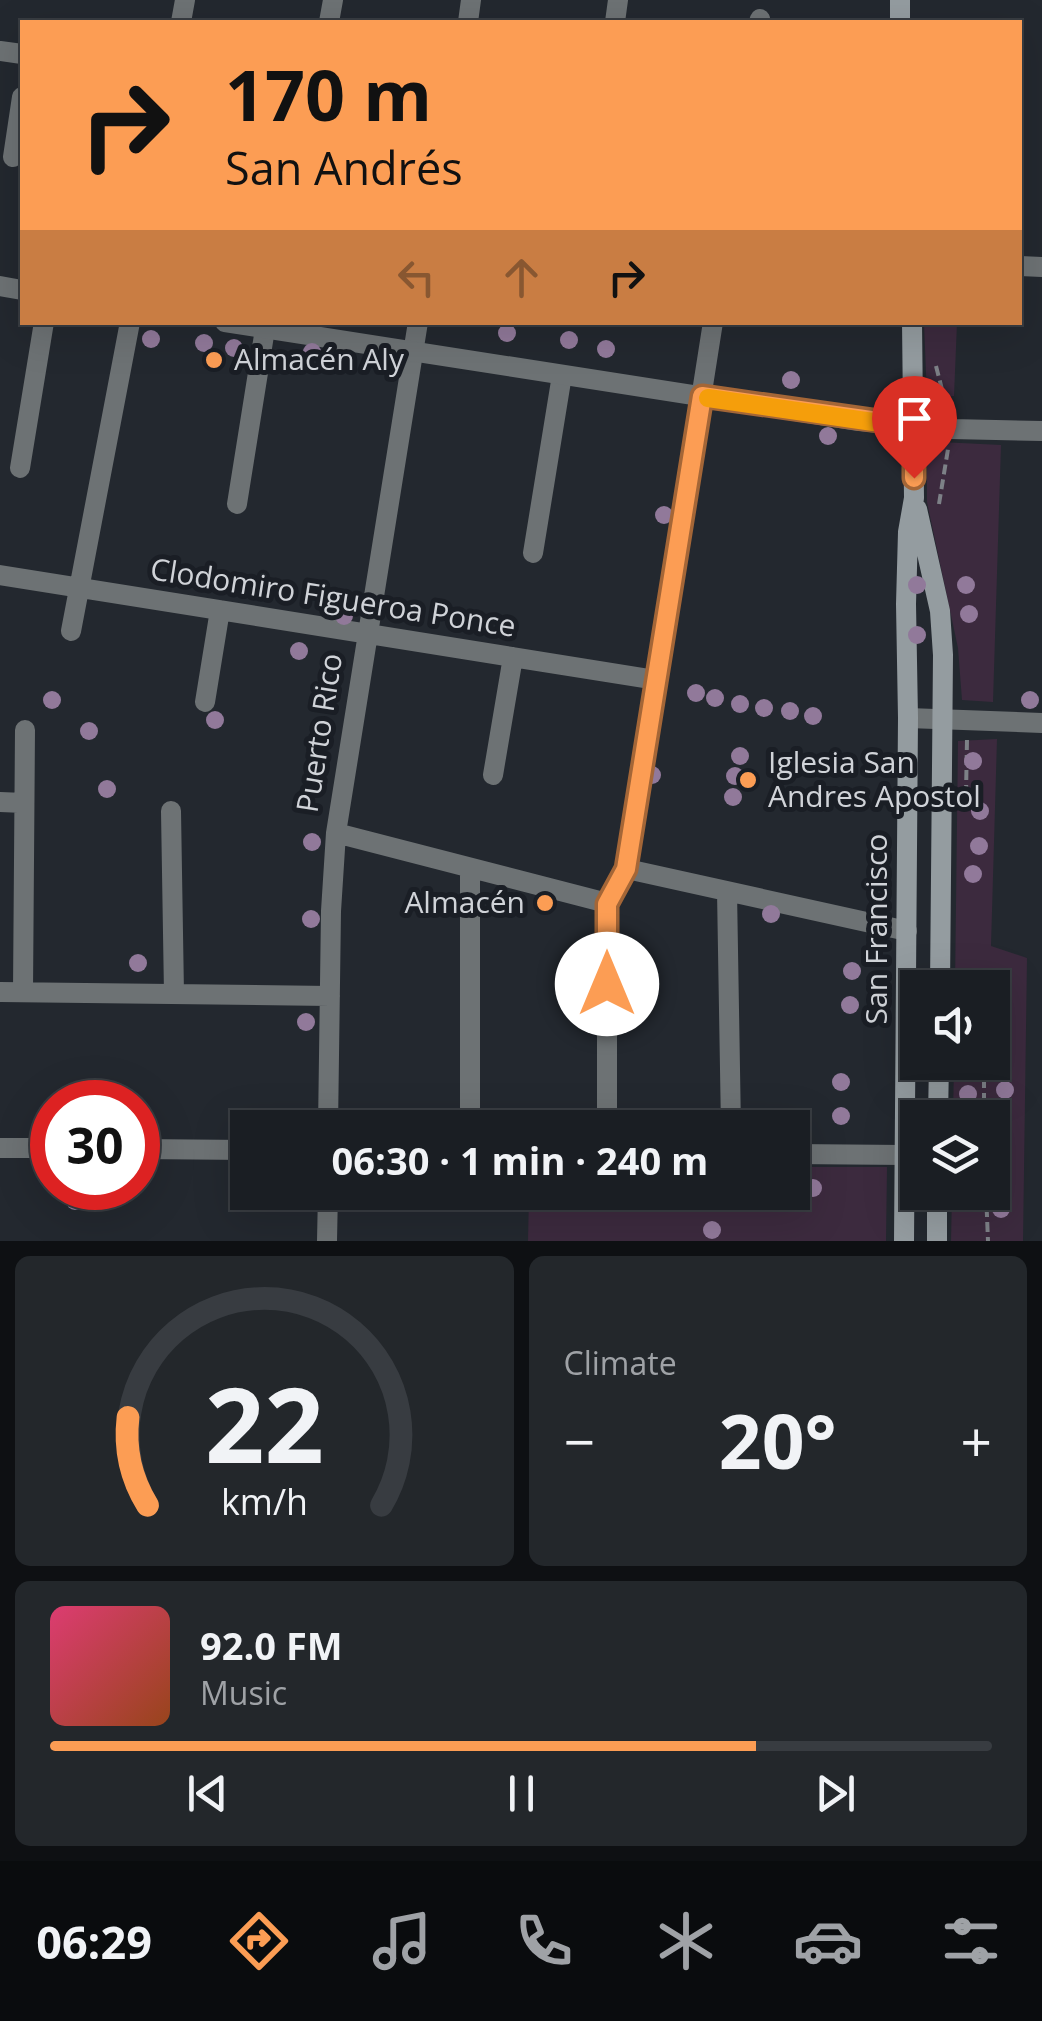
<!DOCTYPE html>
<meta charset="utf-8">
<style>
body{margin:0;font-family:"Open Sans",sans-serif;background:#23272b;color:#f1f3f6;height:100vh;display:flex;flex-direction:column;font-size:38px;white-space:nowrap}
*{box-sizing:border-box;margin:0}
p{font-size:32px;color:#9fa2a6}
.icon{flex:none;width:55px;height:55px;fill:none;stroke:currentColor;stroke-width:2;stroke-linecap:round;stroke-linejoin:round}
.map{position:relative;height:1241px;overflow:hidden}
.details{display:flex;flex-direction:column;gap:15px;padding:15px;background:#0e1013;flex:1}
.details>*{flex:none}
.guide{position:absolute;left:20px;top:20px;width:1002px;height:305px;border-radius:0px;box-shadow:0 10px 40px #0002,0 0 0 2px #383c41;background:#fc9d54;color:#111;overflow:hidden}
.tools{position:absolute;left:900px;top:970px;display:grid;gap:20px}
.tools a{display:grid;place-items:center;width:110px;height:110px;border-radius:0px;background:#1a1e23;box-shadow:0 10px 40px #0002,0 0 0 2px #383c41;font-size:50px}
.speed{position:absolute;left:30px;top:1080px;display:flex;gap:20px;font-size:50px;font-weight:700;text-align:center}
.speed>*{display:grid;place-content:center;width:130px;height:130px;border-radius:50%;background:#1a1e23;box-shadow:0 10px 40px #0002,0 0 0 2px #383c41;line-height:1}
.speed .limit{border:15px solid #d22;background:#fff;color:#111}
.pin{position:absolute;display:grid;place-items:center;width:85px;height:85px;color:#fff;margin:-102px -42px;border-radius:50% 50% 50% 0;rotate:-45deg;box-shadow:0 0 10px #0007}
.pin .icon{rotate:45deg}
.me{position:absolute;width:110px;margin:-55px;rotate:0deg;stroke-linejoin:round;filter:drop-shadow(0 0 8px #0008)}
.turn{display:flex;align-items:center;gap:35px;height:210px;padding:0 40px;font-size:45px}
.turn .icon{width:130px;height:130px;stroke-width:2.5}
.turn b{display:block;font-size:70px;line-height:85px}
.lanes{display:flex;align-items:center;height:95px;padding:0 40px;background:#0003;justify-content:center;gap:50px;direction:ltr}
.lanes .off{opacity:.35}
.big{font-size:75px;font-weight:700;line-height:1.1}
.details .tile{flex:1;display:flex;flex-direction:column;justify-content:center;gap:15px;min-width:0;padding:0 35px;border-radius:15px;background:#23272b}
.details .dial{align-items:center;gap:0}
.dial svg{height:260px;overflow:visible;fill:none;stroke:#383c41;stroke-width:7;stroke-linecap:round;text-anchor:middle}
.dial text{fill:#f1f3f6;stroke:none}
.song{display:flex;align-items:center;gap:30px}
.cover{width:120px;height:120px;border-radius:15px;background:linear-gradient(135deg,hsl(340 70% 55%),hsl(20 70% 35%))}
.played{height:10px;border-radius:5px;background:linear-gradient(90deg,#fc9d54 75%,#383c41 75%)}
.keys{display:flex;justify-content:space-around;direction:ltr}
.heat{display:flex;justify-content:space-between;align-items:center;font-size:55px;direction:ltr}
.details .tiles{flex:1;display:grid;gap:15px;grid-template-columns:1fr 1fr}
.tile:last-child{grid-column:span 2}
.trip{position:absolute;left:230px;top:1110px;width:580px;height:100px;border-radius:0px;background:#1a1e23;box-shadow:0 10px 40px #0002,0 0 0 2px #383c41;font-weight:700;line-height:100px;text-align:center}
.menu{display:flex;height:160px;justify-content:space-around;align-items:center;background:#0a0c0e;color:#9fa2a6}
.menu .icon{width:70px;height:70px}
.menu .active{color:#fc9d54}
.menu b{font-size:45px;color:#f1f3f6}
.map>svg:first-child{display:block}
</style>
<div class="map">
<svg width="1042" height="1241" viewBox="0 0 1042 1241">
<rect width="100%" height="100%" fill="#23282f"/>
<path fill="#3c2a3e" d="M924 323H957L954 396 927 398Z
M940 442 1001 445 993 702 962 700 958 648 927 502V457Z
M997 739 991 946 1027 958 1023 1241H951L952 1193 992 1192V1118L953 1117 954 1063 992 1062V988L955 987 958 741Z
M793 1167H887L886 1241H528L529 1193 792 1192Z"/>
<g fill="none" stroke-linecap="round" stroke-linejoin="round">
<path stroke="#7d8187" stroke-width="4" stroke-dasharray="10 5" stroke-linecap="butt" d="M936 366 946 405
M939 504 948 449
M966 795 967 739
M964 969 968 980 979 988
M984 1118V1062
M986 1192 988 1241"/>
<path stroke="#6d7274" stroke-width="20" d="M181 22 185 0
M329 22 333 0
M468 22 471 0
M615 22 618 0
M759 22 760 19
M0 51 22 54
M13 157 22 97
M1020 266 1042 267
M20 468 44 322
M237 504 265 329
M533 553 562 375
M0 575 656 680
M71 631 130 322
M205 702 220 610
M908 718 1042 723
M493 775 513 657
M0 802 24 803
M171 811 174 994
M336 833 607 903
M627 869 907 931
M470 870V1128
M727 891 731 1128
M0 992 330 996
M23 992 25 730
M328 1128 331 911 336 833 418 322
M607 1128V903L627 869 713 322
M0 1148H52
M138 1149 248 1150
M792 1154 905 1155
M327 1241 328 1192"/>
<path stroke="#6d7274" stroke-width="20" d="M0 286 22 290
M225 322 859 421 951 429 1042 431"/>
<path stroke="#949ca0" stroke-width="20" d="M900 0V22
M917 509 940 611 943 655 940 988
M938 1118 939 1062
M904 1241 908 718 906 604 908 532 914 498 912 322
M937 1241V1192"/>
</g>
<g fill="#91799a">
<circle cx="507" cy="333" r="9"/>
<circle cx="151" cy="339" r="9"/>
<circle cx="569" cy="340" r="9"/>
<circle cx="204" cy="343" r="9"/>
<circle cx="234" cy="348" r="9"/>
<circle cx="606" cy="349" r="9"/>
<circle cx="312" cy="352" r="9"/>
<circle cx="791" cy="380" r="9"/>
<circle cx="828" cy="436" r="9"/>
<circle cx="664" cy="515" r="9"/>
<circle cx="917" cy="585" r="9"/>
<circle cx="966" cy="585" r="9"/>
<circle cx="969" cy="614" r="9"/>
<circle cx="344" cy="616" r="9"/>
<circle cx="917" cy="635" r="9"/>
<circle cx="299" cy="651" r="9"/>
<circle cx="696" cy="693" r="9"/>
<circle cx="715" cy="698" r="9"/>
<circle cx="52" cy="700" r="9"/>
<circle cx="1030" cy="700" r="9"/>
<circle cx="740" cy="704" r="9"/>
<circle cx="764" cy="708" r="9"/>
<circle cx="790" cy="711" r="9"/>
<circle cx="813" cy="716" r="9"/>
<circle cx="215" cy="720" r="9"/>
<circle cx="89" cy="731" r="9"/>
<circle cx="740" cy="756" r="9"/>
<circle cx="973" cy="761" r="9"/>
<circle cx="652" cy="775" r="9"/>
<circle cx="735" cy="776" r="9"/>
<circle cx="107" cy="789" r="9"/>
<circle cx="733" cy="797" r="9"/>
<circle cx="980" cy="811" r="9"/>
<circle cx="312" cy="842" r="9"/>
<circle cx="979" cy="846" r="9"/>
<circle cx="973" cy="874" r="9"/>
<circle cx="771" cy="914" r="9"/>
<circle cx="311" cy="919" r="9"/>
<circle cx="626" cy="957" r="9"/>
<circle cx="138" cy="963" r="9"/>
<circle cx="595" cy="971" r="9"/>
<circle cx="852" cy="971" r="9"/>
<circle cx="1003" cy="998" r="9"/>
<circle cx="850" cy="1005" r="9"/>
<circle cx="1003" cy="1017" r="9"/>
<circle cx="306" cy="1022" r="9"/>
<circle cx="841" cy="1082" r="9"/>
<circle cx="1005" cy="1090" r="9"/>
<circle cx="968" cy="1094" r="9"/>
<circle cx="841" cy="1116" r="9"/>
<circle cx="813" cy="1188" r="9"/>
<circle cx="75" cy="1201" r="9"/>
<circle cx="255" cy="1203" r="9"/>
<circle cx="1001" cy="1209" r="9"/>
<circle cx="712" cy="1230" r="9"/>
</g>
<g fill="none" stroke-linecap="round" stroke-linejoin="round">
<g stroke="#a46637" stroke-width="25">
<path id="route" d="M607 984V904L626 869 702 396 914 426V478"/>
</g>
<use href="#route" stroke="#fc9d54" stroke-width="18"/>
<path stroke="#f59e0b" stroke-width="18" d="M708 398 880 423"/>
</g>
<g fill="#fc9d54" stroke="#1a1e25" stroke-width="4">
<circle cx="214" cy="360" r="10"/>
<circle cx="748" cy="780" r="10"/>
<circle cx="545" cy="903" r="10"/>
</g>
<g text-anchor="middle" stroke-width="10" stroke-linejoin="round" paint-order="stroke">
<g font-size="30" fill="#d0d3d8" stroke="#1a1e25" text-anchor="start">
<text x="234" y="370">Almacén Aly</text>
<text x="768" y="773">Iglesia San<tspan x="768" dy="34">Andres Apostol</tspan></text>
<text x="525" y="913" text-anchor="end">Almacén</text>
</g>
<g font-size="30" fill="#d0d3d8" stroke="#1a1e25">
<text transform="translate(333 598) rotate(9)" y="10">Clodomiro Figueroa Ponce</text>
<text transform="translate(320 733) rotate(-81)" y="10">Puerto Rico</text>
<text transform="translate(877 929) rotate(-90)" y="10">San Francisco</text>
</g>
</g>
</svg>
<div class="tools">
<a><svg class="icon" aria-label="sound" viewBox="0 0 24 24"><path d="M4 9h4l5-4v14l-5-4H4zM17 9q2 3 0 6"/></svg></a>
<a><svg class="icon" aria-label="layers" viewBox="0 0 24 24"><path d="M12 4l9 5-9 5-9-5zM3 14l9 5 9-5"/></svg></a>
</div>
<div class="speed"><div class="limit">30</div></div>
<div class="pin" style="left:914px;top:478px;background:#d93025"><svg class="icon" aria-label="arrive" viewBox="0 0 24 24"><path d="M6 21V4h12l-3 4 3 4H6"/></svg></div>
<svg class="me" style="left:607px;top:984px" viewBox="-20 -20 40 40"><circle r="19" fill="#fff"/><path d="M0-13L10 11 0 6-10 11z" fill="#fc9d54"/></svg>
<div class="trip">06:30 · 1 min · 240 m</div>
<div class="guide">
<div class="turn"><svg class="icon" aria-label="right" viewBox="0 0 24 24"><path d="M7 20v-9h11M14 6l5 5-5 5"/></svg><div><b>170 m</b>San Andrés</div></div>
<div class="lanes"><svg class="icon off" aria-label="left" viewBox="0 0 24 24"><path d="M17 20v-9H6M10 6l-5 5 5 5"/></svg><svg class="icon off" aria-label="ahead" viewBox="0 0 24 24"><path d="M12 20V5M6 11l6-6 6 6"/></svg><svg class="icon" aria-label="right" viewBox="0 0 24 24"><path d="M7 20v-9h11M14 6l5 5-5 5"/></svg></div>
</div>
</div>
<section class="details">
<div class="tiles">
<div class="tile dial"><svg viewBox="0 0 100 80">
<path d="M14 69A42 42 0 1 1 86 69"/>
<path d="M14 69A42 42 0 0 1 8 42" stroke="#fc9d54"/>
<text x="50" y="56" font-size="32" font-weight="700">22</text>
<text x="50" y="72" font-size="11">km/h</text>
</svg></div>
<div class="tile"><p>Climate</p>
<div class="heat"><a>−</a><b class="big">20°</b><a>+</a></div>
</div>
<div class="tile">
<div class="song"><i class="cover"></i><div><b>92.0 FM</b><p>Music</p></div></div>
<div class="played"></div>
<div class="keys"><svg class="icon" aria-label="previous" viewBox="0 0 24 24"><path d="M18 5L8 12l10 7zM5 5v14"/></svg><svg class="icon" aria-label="pause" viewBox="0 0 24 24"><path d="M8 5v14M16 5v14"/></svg><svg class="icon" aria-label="next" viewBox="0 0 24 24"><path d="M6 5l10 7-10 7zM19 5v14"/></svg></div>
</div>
</div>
</section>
<nav class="menu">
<b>06:29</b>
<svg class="icon active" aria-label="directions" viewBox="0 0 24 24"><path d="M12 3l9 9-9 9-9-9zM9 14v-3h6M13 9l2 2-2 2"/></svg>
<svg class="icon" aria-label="music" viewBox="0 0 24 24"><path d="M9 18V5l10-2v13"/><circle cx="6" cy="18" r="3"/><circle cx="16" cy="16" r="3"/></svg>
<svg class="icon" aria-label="phone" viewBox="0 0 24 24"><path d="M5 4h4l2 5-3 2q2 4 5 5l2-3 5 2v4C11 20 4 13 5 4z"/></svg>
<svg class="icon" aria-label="climate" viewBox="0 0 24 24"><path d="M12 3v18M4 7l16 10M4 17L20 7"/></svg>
<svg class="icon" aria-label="car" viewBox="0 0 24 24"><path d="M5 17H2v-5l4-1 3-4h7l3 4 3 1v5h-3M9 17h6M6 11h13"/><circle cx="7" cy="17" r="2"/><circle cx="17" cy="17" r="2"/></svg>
<svg class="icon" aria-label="filters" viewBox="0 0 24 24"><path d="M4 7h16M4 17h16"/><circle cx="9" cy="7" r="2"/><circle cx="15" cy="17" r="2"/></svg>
</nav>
